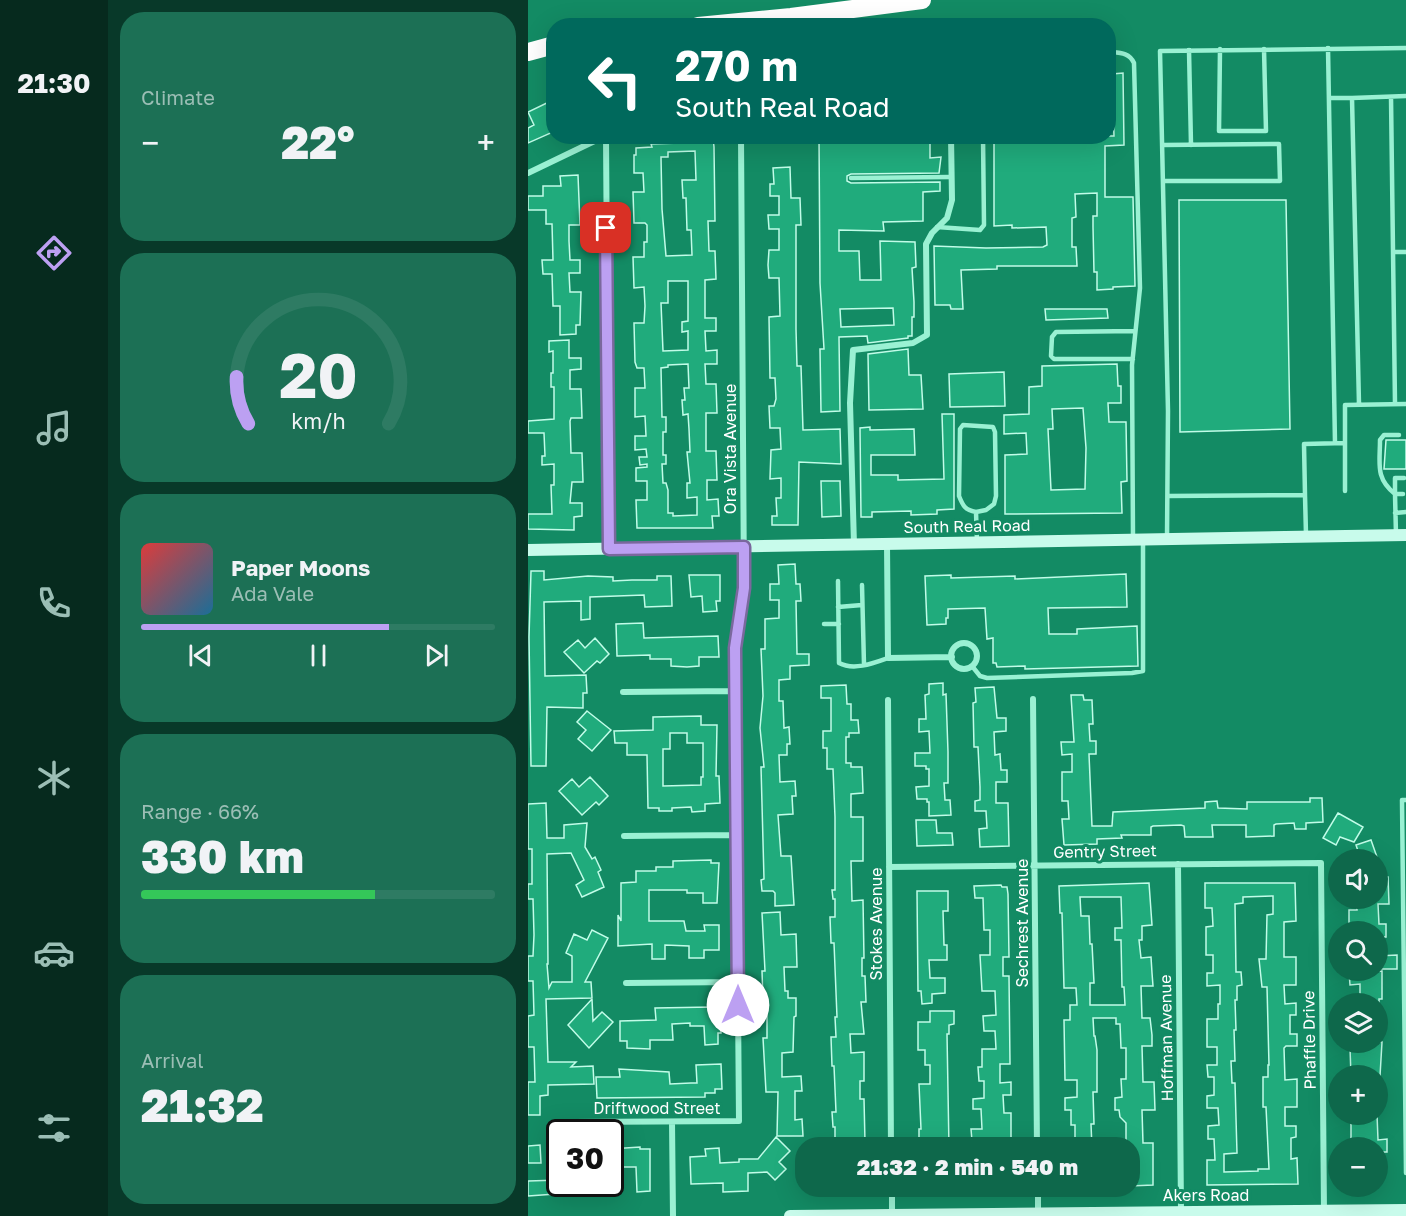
<!DOCTYPE html>
<meta charset="utf-8">
<style>
body{margin:0;font-family:"Golos Text",sans-serif;background:#1c7055;color:#f1f3f6;height:100vh;display:flex;flex-direction:column;font-size:22px;white-space:nowrap}
*{box-sizing:border-box;margin:0}
p{font-size:20px;color:#9bbeb5}
.icon{flex:none;width:33px;height:33px;fill:none;stroke:currentColor;stroke-width:2;stroke-linecap:round;stroke-linejoin:round}
.map{position:relative;flex:1;overflow:hidden}
.details{display:flex;flex-direction:column;gap:12px;padding:12px;background:#083929;width:420px}
.details>*{flex:none}
.top-card{position:absolute;left:18px;top:18px;width:570px;height:126px;border-radius:24px;box-shadow:0 6px 24px #0002;background:#00695c;color:#fff;overflow:hidden}
.fabs{position:absolute;left:800px;top:849px;display:grid;gap:12px}
.fabs a{display:grid;place-items:center;width:60px;height:60px;border-radius:50%;background:#0e684b;box-shadow:0 6px 24px #0002;font-size:30px}
.speed{position:absolute;left:18px;top:1119px;display:flex;gap:12px;font-size:30px;font-weight:700;text-align:center}
.speed>*{display:grid;place-content:center;width:78px;height:78px;border-radius:50%;background:#0e684b;box-shadow:0 6px 24px #0002;line-height:1}
.speed .limit{border:3px solid #111;border-radius:9px;background:#fff;color:#111}
.pin{position:absolute;display:grid;place-items:center;width:51px;height:51px;color:#fff;margin:-26px;border-radius:12px;box-shadow:0 3px 9px #0006}
.me{position:absolute;width:66px;margin:-33px;rotate:0deg;stroke-linejoin:round;filter:drop-shadow(0 0 4px #0008)}
.turn{display:flex;align-items:center;gap:21px;height:126px;padding:0 30px;font-size:27px}
.turn .icon{width:78px;height:78px;stroke-width:2.5}
.turn b{display:block;font-size:42px;line-height:51px}
.big{font-size:45px;font-weight:800;line-height:1.1}
.details .tile{flex:1;display:flex;flex-direction:column;justify-content:center;gap:9px;min-width:0;padding:0 21px;border-radius:24px;background:#1c7055}
.details .dial{align-items:center;gap:0}
.dial svg{height:156px;overflow:visible;fill:none;stroke:#2e7b63;stroke-width:7;stroke-linecap:round;text-anchor:middle}
.dial text{fill:#f1f3f6;stroke:none}
.song{display:flex;align-items:center;gap:18px}
.cover{width:72px;height:72px;border-radius:9px;background:linear-gradient(135deg,hsl(0 70% 55%),hsl(200 70% 35%))}
.played{height:6px;border-radius:3px;background:linear-gradient(90deg,#bca0f2 70%,#2e7b63 70%)}
.keys{display:flex;justify-content:space-around;direction:ltr}
.heat{display:flex;justify-content:space-between;align-items:center;font-size:33px;direction:ltr}
.charge{height:9px;border-radius:4px;background:linear-gradient(90deg,#34c759 66%,#2e7b63 0)}
.trip{position:absolute;left:267px;top:1137px;width:345px;height:60px;border-radius:24px;background:#0e684b;box-shadow:0 6px 24px #0002;font-weight:800;line-height:60px;text-align:center}
main{display:flex;flex:1;min-height:0}
.tab-bar{display:flex;flex-direction:column;width:108px;justify-content:space-around;align-items:center;background:#062a1e;color:#9bbeb5}
.tab-bar .icon{width:42px;height:42px}
.tab-bar .on{color:#bca0f2}
.tab-bar b{font-size:27px;color:#f1f3f6}
.map>svg:first-child{display:block}
</style>
<main>
<nav class="tab-bar">
<b>21:30</b>
<svg class="icon on" aria-label="directions" viewBox="0 0 24 24"><path d="M12 3l9 9-9 9-9-9zM9 14v-3h6M13 9l2 2-2 2"/></svg>
<svg class="icon" aria-label="music" viewBox="0 0 24 24"><path d="M9 18V5l10-2v13"/><circle cx="6" cy="18" r="3"/><circle cx="16" cy="16" r="3"/></svg>
<svg class="icon" aria-label="phone" viewBox="0 0 24 24"><path d="M5 4h4l2 5-3 2q2 4 5 5l2-3 5 2v4C11 20 4 13 5 4z"/></svg>
<svg class="icon" aria-label="climate" viewBox="0 0 24 24"><path d="M12 3v18M4 7l16 10M4 17L20 7"/></svg>
<svg class="icon" aria-label="car" viewBox="0 0 24 24"><path d="M5 17H2v-5l4-1 3-4h7l3 4 3 1v5h-3M9 17h6M6 11h13"/><circle cx="7" cy="17" r="2"/><circle cx="17" cy="17" r="2"/></svg>
<svg class="icon" aria-label="filters" viewBox="0 0 24 24"><path d="M4 7h16M4 17h16"/><circle cx="9" cy="7" r="2"/><circle cx="15" cy="17" r="2"/></svg>
</nav>
<section class="details">
<div class="tile"><p>Climate</p>
<div class="heat"><a>−</a><b class="big">22°</b><a>+</a></div>
</div>
<div class="tile dial"><svg viewBox="0 0 100 80">
<path d="M14 69A42 42 0 1 1 86 69"/>
<path d="M14 69A42 42 0 0 1 8 45" stroke="#bca0f2"/>
<text x="50" y="56" font-size="32" font-weight="700">20</text>
<text x="50" y="72" font-size="11">km/h</text>
</svg></div>
<div class="tile">
<div class="song"><i class="cover"></i><div><b>Paper Moons</b><p>Ada Vale</p></div></div>
<div class="played"></div>
<div class="keys"><svg class="icon" aria-label="previous" viewBox="0 0 24 24"><path d="M18 5L8 12l10 7zM5 5v14"/></svg><svg class="icon" aria-label="pause" viewBox="0 0 24 24"><path d="M8 5v14M16 5v14"/></svg><svg class="icon" aria-label="next" viewBox="0 0 24 24"><path d="M6 5l10 7-10 7zM19 5v14"/></svg></div>
</div>
<div class="tile"><p>Range · 66%</p><b class="big">330 km</b><div class="charge"></div></div>
<div class="tile"><p>Arrival</p><b class="big">21:32</b></div>
</section>
<div class="map">
<svg width="878" height="1216" viewBox="0 0 878 1216">
<rect width="100%" height="100%" fill="#138b64"/>
<path fill="#20ab7c" stroke="#c1fce8" stroke-width="1.5" fill-rule="evenodd" d="M595 73 596 145 577 146V197H605L607 286 585 287V289L569 290V272H566L565 227V216H569V193L547 194 548 217 544 218V247H548L549 266H469V269L433 270 435 309H423L422 305H407L406 246 458 248 515 247 519 245 518 227 484 228V225L466 226V136H586L584 74Z
M25 100V124L22 126 25 132 0 143V128L6 125 0 112Z
M291 136H310V142L328 141V136H344V141H367V136L402 137V158L413 157 411 173 323 174 319 176V181L323 183 412 182V191L395 192V221L355 222 356 231 311 230V251H331L332 280H353L352 241 387 242 388 267 384 268 386 302V317H384V336H380V338L340 343 339 336 311 337 312 411 293 412 292 349H296L292 283ZM365 308 366 325 313 327 312 309Z
M170 137V139L185 138 186 147 187 221H180L181 251H187L188 279 177 280V318H188V331H177L178 351 189 350V364H177L178 384H188L189 413H178V451H188L189 480H179V500L190 499 191 516H184L185 528H109L108 500H119V481H108V468L119 467V464L112 465 111 457H119L118 449 107 450V436H118L117 416 107 417V388H117L116 368H109L107 362 106 323H116L117 306 116 287 106 288 105 257H116V242H119V225L117 223H106L105 192H116L115 173H106V155H108V148L124 147 123 144 152 143V138ZM167 151 168 180H154L155 198H158L159 230H163L164 255 138 256 134 209 133 157H140V152ZM140 281H160V321L154 322V332L160 331V350L135 351 133 303H140ZM160 364 161 388H156L157 400H154L155 415 160 414 161 429 162 452H159L162 483H159V498L169 497V515L145 516V513H140V490L138 483H135L134 464H138V455H135V432H138V417H134L133 368 140 367V365Z
M262 167 263 198H272L273 225H268V329L269 366H273L275 430 312 429 313 464 271 462 270 525H244V516H249L248 498H253V478L242 479 243 450 253 449 252 428H242L241 406H246L248 399 247 378H242L241 317 252 316 251 278H241L240 265 241 250H251V229H241L240 215H251V196H242V184H246L245 168Z
M50 175 52 225H41V241L42 260H52V273H41L42 292H53L52 325H48V334L32 335V306H25L24 274H15L14 260H25L24 224H18V210H0V196H15V186H33L32 176Z
M651 200H758L762 429 652 432Z
M517 309H579L580 318 518 320Z
M41 340V358H53V369L42 370V389H53L54 418H43L42 421 43 453H54L55 482H44L42 503H54V516L46 517V530L0 529V514H24L23 485H26V464L14 465V456H17L16 433H0V421L26 419V387H23V373H25V351L21 352V341Z
M380 349 381 375H393L395 409 341 410 340 354Z
M589 364 590 386H593V403H580L581 422H598L599 481 593 482 594 513 477 514V455L499 454 498 433 476 434V415L501 414V387L514 386V366ZM555 408 558 448 557 489 523 490 520 429H525L524 409Z
M476 372 477 406 422 407 421 374Z
M414 414H426V509L409 510V514L383 515V511L344 512V517H333L332 428 342 427V430L386 429 387 455H343V475H370V480L416 479Z
M858 440H878V469H856Z
M293 481H312L313 516 294 517Z
M267 564 268 584H272L273 601H268L269 654H281V665L262 666V679L251 680V701H255L256 728 261 727 262 744H259V755H251L252 782 267 781 268 796H264L265 814 250 815 253 856H263L266 905 247 906V893L245 891H234L233 880 236 879 233 767H236L232 728 235 696 233 649H237V619L251 618V600H242V584H251L250 565Z
M3 571H16V580L60 576 85 577V581L104 580H129V576H143L144 606 117 607 116 595 62 597V619L53 620V601L16 602 17 676 58 675 59 693H55V708L19 707 18 766H3L1 637Z
M598 574 599 607 520 608 521 634H549V629L609 626 610 666 497 669V666L469 667 468 663H465V638L459 639 457 608 420 609V618H418V624L399 625 397 576 423 575V578L487 576V579Z
M161 575H192V601H188L189 611 175 612 174 596 163 597Z
M115 623 116 638 190 636 191 657H171V666L159 667 143 666V659H122V655L89 656 88 624Z
M67 638 81 654 72 663 69 661 56 673 36 652 50 640 57 648Z
M415 683V695L418 694 420 752V783H416L417 800H422L423 815 401 816V802H399V799H389L388 787 401 786V769H398V766H387V753H402L401 731 391 732V719H398L397 695 401 694V684Z
M318 685 319 704H323V720H330L331 733H321V737H318V763H323V767H334L335 793 323 794V817H335V861H323L324 901 335 900 336 958H334V976H337L338 1002H333L336 1034H322L323 1053 336 1052V1081H332V1099H336L337 1142H332V1148H307V1127H305L304 1112H308L306 1066H304L303 1037H308L307 1017H309L306 943H303L302 917H307V899H305L304 890H307V817L305 769H299V748H295V731H303V698H293V686Z
M466 687 469 718H478V731L466 732 467 755 472 754 473 770H479V782H468V803H480L481 846 452 847 451 829 459 828 458 811H447V801L452 800V787L450 747H446L445 703 448 702 447 688Z
M543 695H555L556 700H564L565 724H561L562 741H568V754H561L564 826H584L585 812 677 808V802L689 801 690 808 719 809V802H782V798H794L795 822 778 823V829H767L766 823 748 824 746 825V836L718 837V825H684L685 837H657L656 826 653 825 625 826 623 827V835H593L594 838 569 839V844L536 845 534 819H541L540 801H534V772H544V754L534 755 533 742H546Z
M59 711 83 730 64 751 50 739 58 730 49 722Z
M173 716V725H189L188 776H191L192 803 177 804V811L164 812 163 807 144 808V811H131V808H120L119 755H99V743H87L86 731 125 730V717ZM142 733H159V743H175V777H173V785L135 786V749H142Z
M62 777 80 796 71 805 68 802 54 815 31 791 44 779 51 787Z
M18 803 19 838H36V825L59 823 57 847 64 859 67 857 73 870 70 872 76 887 54 897 48 885 56 880 43 853 19 854 20 964H19L21 988 24 982H44V956L38 953 46 934 59 940 64 930 80 938 57 982H63L64 998 18 999 20 1062H48L43 1067 65 1066 66 1084 20 1085V1095L12 1096V1115H0V1082H7L6 1047H0V1016L6 1015 5 981H0V956H5L6 935 5 899H0V884H4V849H0V804Z
M810 813 835 827 826 842 812 837 808 845 795 838Z
M388 820H408L409 833H424L425 845 389 846Z
M843 840 850 860H833L828 845Z
M183 860V863H191L189 903H175V893H159V890H121V921H156L158 931H177L176 925H191V950H176V958H161V946L137 945V959H124V944L90 946V915L93 921V883L108 882V871H128V867H145V861Z
M849 861 856 877H860L861 904H850L851 924H858V937H849V932H837L836 926 821 927V910H829L828 898H849Z
M621 883 624 925 614 926V940H611L613 958 623 957 624 973 625 986H613L614 1018H622L624 1035V1046H614L615 1082H626L627 1110H614L615 1143H625V1185L602 1186V1148H598V1123L592 1117 591 1110H587V1098L594 1097 593 1079H598V1048H593L592 1024H588V1018H565L566 1036H567L569 1050V1092H565L566 1124H563L564 1148H547V1125H543V1110H537V1098L549 1097V1080H537L536 1020H542V1005H549L548 988H536L534 913H532L531 886ZM552 897H593L594 928H587V940H593L594 987H596L597 1005H562V983H566L564 944H562L561 916H553Z
M677 883H767L768 921 756 922V957H768V985H756L757 1004 768 1003V1015H762V1034H769V1046H758L756 1048 757 1080 769 1079V1107H757V1126H768V1137L763 1138V1159L769 1158 770 1184 679 1185V1160H687L686 1139H680V1126L691 1125 690 1108H679V1096L686 1095V1077H680L679 1065H689V1047H679V1019H690V1004H692V985L679 986V973H685V955H678V927L685 926 684 908H677ZM745 896V914L739 915 738 959H731L734 987H739L741 1065H740V1077H735V1107H738L741 1169H730V1171L696 1172V1154L709 1153 707 1083H704L703 1061H707L706 1030H708L707 1000H709V986L714 985 713 972H708L707 904 715 903V897Z
M473 885 474 887H479L480 894 481 957H475V976H481L482 1064H472V1083L483 1082V1095H475L476 1113H483V1141H470V1148H450V1141H444L443 1129H454L453 1109H445V1099L456 1098V1081H451L450 1067H454V1049H468L467 1031H456L455 1016 468 1015 467 991H454L452 955H462V930H456L455 898H447L446 886Z
M389 891H420V911H415L416 945H419V960H401L402 978H417V993L404 994V1003L394 1004 393 991H390Z
M252 912 253 935 268 934 269 967H256L257 991H260V998H268V1016L266 1017 265 1052 254 1053V1077L273 1076 274 1091H267V1120L274 1119 275 1136H249L250 1092H238L235 1038H239V1000L235 1001 234 971H237L234 913Z
M869 955V969H849V956Z
M854 971V999H851V1004H832V984L822 985 821 972Z
M64 999 65 1021 74 1012 85 1022 61 1048 40 1025Z
M184 1007V1010H192L193 1033H190V1044L177 1045 176 1026H162V1023L144 1024 145 1040H122V1049L99 1048V1041H92V1021L128 1020 127 1008Z
M402 1011H426V1024L421 1025V1034H419L421 1148H401V1142H391V1129H393L391 1084H402V1065H397V1050H390V1022H402Z
M835 1042H854L852 1076H823L822 1048H833Z
M193 1064 194 1089H187V1093H177V1097L69 1098 68 1077H92L91 1069 141 1072 142 1084 163 1083H169L168 1065Z
M823 1114H849L850 1140 859 1139V1152H849V1148H825L824 1143H823Z
M248 1137 262 1151 251 1162 258 1169 247 1180 239 1172 220 1173V1191L195 1192V1183L163 1184 162 1157 178 1156 177 1149 191 1148 192 1163 211 1162V1159H230Z
M12 1145 13 1163H0V1146Z
M112 1147V1149H122V1191L109 1192 108 1167H82V1149Z
M32 1180V1184H41V1193L0 1196V1181Z"/>
<g fill="none" stroke-linecap="round" stroke-linejoin="round">
<path stroke="#9af1d3" stroke-width="4.5" d="M800 48 807 443
M692 49 691 131H738L736 49
M661 50 663 145
M580 52C592 53 601 52 606 63L612 288 604 365 605 539
M863 97 867 404
M801 98H824
M634 145 751 144 752 181H635
M323 178 423 177
M409 227 452 230 456 225 455 136
M865 252H878
M605 359H526L523 356 524 337 528 332 607 331
M831 404 824 98 878 96
M817 443V405L878 404
M867 494C847 478 852 464 852 440L856 435H871
M867 494V478H876
M777 495 776 444 817 443V491
M640 496 777 495 778 535
M448 512C437 510 435 506 431 496L432 429 435 425 465 427 467 432 468 496 466 504 458 510 448 512 449 542
M867 513 878 512
M868 535 867 494H875
M639 539 640 411 632 51 878 48
M310 581 311 663C326 671 346 663 360 658
M334 585 336 665
M310 607 334 605
M296 624H311
M444 666 452 676 459 678 604 673 615 671V542
M878 800H874L878 1173"/>
<path stroke="#9af1d3" stroke-width="6" d="M78 136 81 549
M0 173 77 136
M359 544 360 658 424 657
M326 545 322 403 325 350 385 343 399 335 398 244 404 233 419 218 424 200 423 136
M423 656a13 13 0 1 1 26 0a13 13 0 1 1-26 0Z
M95 692 207 691
M505 699 509 1148
M360 700 363 1148
M96 836 208 835
M650 864 653 1212
M361 867 793 863 796 1213
M98 983 210 982
M47 1122 211 1121 207 648 216 588 213 136
M144 1122 145 1216
M364 1186V1215
M510 1186V1213"/>
<path stroke="#c8fbeb" stroke-width="12" d="M0 550 878 535
M262 1216 878 1210"/>
<path stroke="#fff" stroke-width="18" d="M170 26 263 17 394 0
M0 52 26 45"/>
</g>
<g fill="none" stroke-linecap="round" stroke-linejoin="round">
<g stroke="#7a689d" stroke-width="15">
<path id="route" d="M78 228 81 549 216 547V588L207 648 210 1005"/>
</g>
<use href="#route" stroke="#bca0f2" stroke-width="10"/>
</g>
<g text-anchor="middle" stroke-width="6" stroke-linejoin="round" paint-order="stroke">
<g font-size="16" fill="#fff" stroke="#138b64">
<text transform="translate(202 449) rotate(-90)" y="6">Ora Vista Avenue</text>
<text transform="translate(439 526) rotate(-1)" y="6">South Real Road</text>
<text transform="translate(577 851) rotate(-1)" y="6">Gentry Street</text>
<text transform="translate(494 923) rotate(-90)" y="6">Sechrest Avenue</text>
<text transform="translate(348 924) rotate(-90)" y="6">Stokes Avenue</text>
<text transform="translate(638 1038) rotate(-91)" y="6">Hoffman Avenue</text>
<text transform="translate(781 1040) rotate(-91)" y="6">Phaffle Drive</text>
<text x="129" y="1114">Driftwood Street</text>
<text x="678" y="1201">Akers Road</text>
</g>
</g>
</svg>
<div class="fabs">
<a><svg class="icon" aria-label="sound" viewBox="0 0 24 24"><path d="M4 9h4l5-4v14l-5-4H4zM17 9q2 3 0 6"/></svg></a>
<a><svg class="icon" aria-label="search" viewBox="0 0 24 24"><circle cx="10" cy="10" r="6"/><path d="M15 15l6 6"/></svg></a>
<a><svg class="icon" aria-label="layers" viewBox="0 0 24 24"><path d="M12 4l9 5-9 5-9-5zM3 14l9 5 9-5"/></svg></a>
<a>+</a>
<a>−</a>
</div>
<div class="speed"><div class="limit">30</div></div>
<div class="pin" style="left:78px;top:228px;background:#d93025"><svg class="icon" aria-label="arrive" viewBox="0 0 24 24"><path d="M6 21V4h12l-3 4 3 4H6"/></svg></div>
<svg class="me" style="left:210px;top:1005px" viewBox="-20 -20 40 40"><circle r="19" fill="#fff"/><path d="M0-13L10 11 0 6-10 11z" fill="#bca0f2"/></svg>
<div class="trip">21:32 · 2 min · 540 m</div>
<div class="top-card">
<div class="turn"><svg class="icon" aria-label="left" viewBox="0 0 24 24"><path d="M17 20v-9H6M10 6l-5 5 5 5"/></svg><div><b>270 m</b>South Real Road</div></div>
</div>
</div>
</main>
